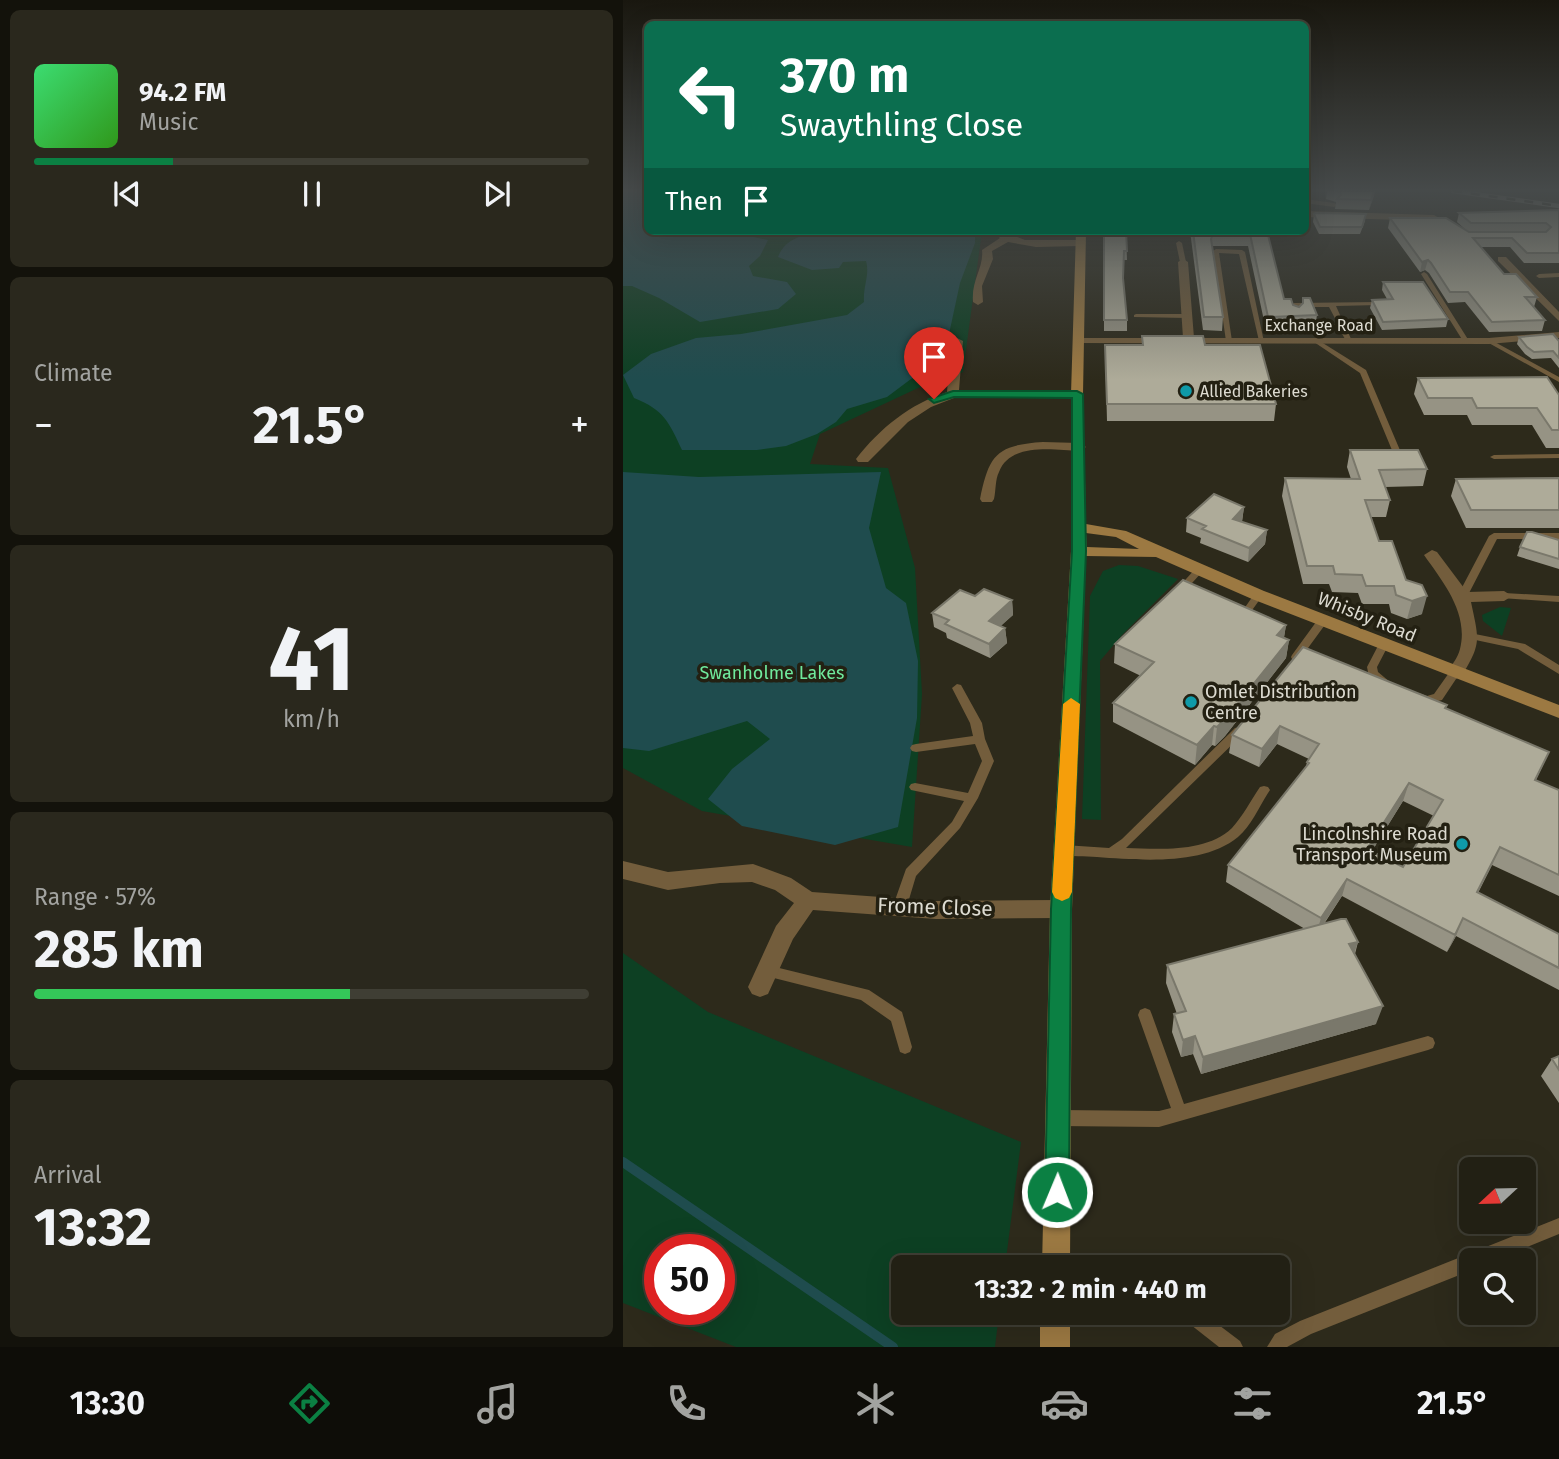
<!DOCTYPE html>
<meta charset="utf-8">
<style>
body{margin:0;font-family:"Fira Sans",sans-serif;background:#2a281d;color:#f1f3f6;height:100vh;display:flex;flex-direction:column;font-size:26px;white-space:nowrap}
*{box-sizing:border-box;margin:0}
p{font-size:23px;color:#a2a3a0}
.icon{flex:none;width:38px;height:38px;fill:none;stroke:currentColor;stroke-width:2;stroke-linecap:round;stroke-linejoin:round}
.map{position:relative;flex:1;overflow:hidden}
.panel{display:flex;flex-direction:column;gap:10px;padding:10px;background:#13120b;width:623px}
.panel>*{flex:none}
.hud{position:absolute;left:21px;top:21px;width:665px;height:214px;border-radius:10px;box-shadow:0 7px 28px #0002,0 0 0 2px #3f3e34;background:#0b6e4f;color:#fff;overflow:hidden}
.needle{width:46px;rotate:248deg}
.controls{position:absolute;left:836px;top:1157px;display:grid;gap:14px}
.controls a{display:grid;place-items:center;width:77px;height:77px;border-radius:10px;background:#222014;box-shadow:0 7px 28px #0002,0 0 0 2px #3f3e34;font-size:35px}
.speed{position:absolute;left:21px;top:1234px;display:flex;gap:14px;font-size:35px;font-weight:700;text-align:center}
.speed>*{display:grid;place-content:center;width:91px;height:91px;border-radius:50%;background:#222014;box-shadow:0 7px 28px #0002,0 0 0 2px #3f3e34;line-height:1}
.speed .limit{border:10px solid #d22;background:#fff;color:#111}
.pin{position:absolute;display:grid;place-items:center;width:60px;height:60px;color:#fff;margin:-72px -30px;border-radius:50% 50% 50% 0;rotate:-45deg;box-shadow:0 0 7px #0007}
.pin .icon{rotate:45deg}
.me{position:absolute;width:77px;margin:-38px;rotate:1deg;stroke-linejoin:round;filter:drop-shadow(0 0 5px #0008)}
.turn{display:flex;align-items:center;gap:24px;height:147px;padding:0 21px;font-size:32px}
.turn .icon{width:91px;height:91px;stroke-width:2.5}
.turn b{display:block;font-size:49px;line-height:60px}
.then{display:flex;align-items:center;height:66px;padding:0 21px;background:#0003;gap:14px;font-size:26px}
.big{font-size:52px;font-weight:700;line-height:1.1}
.panel .tile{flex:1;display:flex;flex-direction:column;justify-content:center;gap:10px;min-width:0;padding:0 24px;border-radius:10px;background:#2a281d}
.panel .dial{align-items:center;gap:0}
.dial b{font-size:91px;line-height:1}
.song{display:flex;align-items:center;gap:21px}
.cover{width:84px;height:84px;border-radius:10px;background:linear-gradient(135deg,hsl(140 70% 55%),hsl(110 70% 35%))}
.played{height:7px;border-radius:4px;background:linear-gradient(90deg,#0b8043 25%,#3f3e34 25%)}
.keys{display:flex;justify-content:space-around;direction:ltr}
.heat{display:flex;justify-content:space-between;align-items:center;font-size:38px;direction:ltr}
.charge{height:10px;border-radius:5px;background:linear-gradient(90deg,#34c759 57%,#3f3e34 0)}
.trip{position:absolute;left:268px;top:1255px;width:399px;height:70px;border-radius:10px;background:#222014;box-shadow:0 7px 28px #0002,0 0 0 2px #3f3e34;font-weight:700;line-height:70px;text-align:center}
.tab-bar{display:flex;height:112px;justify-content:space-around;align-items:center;background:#0e0d08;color:#a2a3a0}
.tab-bar .icon{width:49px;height:49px}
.tab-bar .active{color:#0b8043}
.tab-bar b{font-size:32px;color:#f1f3f6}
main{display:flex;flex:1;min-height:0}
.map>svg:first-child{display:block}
</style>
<main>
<section class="panel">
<div class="tile">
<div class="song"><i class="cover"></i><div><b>94.2 FM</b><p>Music</p></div></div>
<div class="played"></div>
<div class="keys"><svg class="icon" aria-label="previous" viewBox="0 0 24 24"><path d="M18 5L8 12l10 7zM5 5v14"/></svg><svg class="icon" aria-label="pause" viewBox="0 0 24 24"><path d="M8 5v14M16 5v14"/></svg><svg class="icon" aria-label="next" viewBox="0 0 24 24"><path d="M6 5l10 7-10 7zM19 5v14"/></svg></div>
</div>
<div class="tile"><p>Climate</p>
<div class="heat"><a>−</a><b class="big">21.5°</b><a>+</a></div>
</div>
<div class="tile dial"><b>41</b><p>km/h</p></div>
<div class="tile"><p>Range · 57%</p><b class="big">285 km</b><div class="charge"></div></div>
<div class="tile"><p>Arrival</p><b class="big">13:32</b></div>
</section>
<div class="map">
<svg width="936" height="1347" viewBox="0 0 936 1347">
<rect width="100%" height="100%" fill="#2d2a1b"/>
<path fill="#0d4023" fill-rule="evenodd" d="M0 191H24V231H359L340 372 295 388 197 434 187 464 265 468 292 568 299 694 289 847 79 811 0 768Z
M496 565 515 566 555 579 499 635 477 661 478 820 459 819 467 596 480 571Z
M877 607 888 608 879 636 860 621 859 615Z
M0 953 85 1012 398 1142 382 1267H280V1312L376 1313 372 1347H113L0 1303ZM37 1250H96V1309H37Z"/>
<path fill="#1f4c4e" d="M0 191H24V231H101L145 240 137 256 126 266 130 276 164 282 173 294 155 309 77 322 36 298 9 286H0Z
M195 231H352V243L337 283 320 362 300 370 264 397 224 409 213 422 194 434 163 446 134 450H59C46 422 41 410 11 398L0 375 28 354 73 338 118 334 224 315 241 302C240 286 247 275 243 261L220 262 216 268 189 270 155 257C162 239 178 236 195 231Z
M0 472 76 477 258 472 246 528 263 588 283 603 295 661 294 718 275 827 212 845 119 826 85 799 109 769 147 739 124 721 26 751 0 748Z"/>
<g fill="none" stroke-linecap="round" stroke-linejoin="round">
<path stroke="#1f4c4e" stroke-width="10" d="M0 1162 270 1347"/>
<path fill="#735d3c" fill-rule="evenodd" d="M682 199 711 203 714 205 711 207 682 203Z
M556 241 559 243 563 262 560 264 557 262 553 243Z
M593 249 619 250 622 252 641 342 636 341 616 254 596 253 609 341 606 343 603 341 590 251Z
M801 272 804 274 846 341 845 342 840 341 798 274Z
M936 273V277L916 278 913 276 916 274Z
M754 302 756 303V305L713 306 721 324H747L750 326 747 328H723L729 341 726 343 723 341 716 328H702L699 326 702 324H715L706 307H675L676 316 673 318 670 316 668 305 671 303Z
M513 314H564L567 316 564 318 511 317V315Z
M691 340H695L743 370 779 455 778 457H775L771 455 737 373 691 342Z
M864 340H868L936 377V382L864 342Z
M936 454V458L871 459 867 457 871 455Z
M871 533H936V539H874L844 597 839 600 836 599 834 597 866 536Z
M576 567 581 570 579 572 560 593H554L552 591 554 589 573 568Z
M635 592 640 595 622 620H616L614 618 616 616 632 593Z
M881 593 936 596V602L878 598 876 596 878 594Z
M700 617 704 618 705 620 704 622 677 659H669L668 657 669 655 696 618Z
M847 633 902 644 936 665V674L895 649 843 638 842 636Z
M761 641 766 644 754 667 755 672 767 682 762 686 746 677 744 667 757 642Z
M832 669 837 673 819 700C808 703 799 706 791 697L796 693 804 696 811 694 828 670Z
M334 684 338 685 359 723 362 739 371 761 355 798 337 828 293 876 284 906 282 910 277 912 272 910 270 906 283 869 329 822 341 801 288 790 286 787 288 784 292 783 345 793 359 761 352 744 293 752 289 751 287 748 289 745 293 744 350 736 347 723 329 688Z
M616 727 620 728 622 731 620 734 503 848C536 849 583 853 609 828 620 816 628 800 637 787L641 786 645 787 647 790 645 793C636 807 628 826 615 837 580 866 516 860 474 857 462 856 448 857 437 854L435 850 437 846 441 845 486 848 499 839 612 728Z
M144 965 246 990 279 1012 289 1047 287 1052 282 1054 277 1052 268 1021 238 1000 139 975 137 971 139 967Z
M522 1008 527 1010 529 1015 561 1104 805 1036 810 1038 812 1043 810 1048 805 1050 536 1127 435 1126 430 1123 427 1118 430 1113 435 1110 536 1111 548 1108 515 1015 517 1010Z
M936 1218V1234L872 1260H849V1270L688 1334 664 1347H644L652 1334 677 1321Z
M568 1313H580L617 1341 620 1347H596L568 1325 565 1319Z"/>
<path fill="#735d3c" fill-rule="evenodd" d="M682 211 811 215 816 218 811 221 682 217Z
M368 231H379L402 240H458L463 243 458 246 413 247 385 242 369 251 370 259 359 286 360 302 355 305 350 302C348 280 361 268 359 250L377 238Z
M875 257H883L936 312V321L875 261Z
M560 259 565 262 571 338H866L936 332V338L866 344 452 343 450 341 456 338H560L555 262Z
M334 338 340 341 336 390H454L460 394 454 398H331L308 407 285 422 245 462H235L233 459C257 428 287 404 324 392L328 341Z
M420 442 456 443 463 447 456 451C432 450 387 442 376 472 372 480 373 490 371 499L369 502H359L357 499C366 455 373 445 420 442Z
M809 550 814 552 844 592 881 591 889 596 881 601 848 602C856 640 859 643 838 677L832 679 823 673C828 666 835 658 837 649 846 613 820 582 801 555Z
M0 861 45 872 130 864 168 878 189 892 313 901 438 900 446 902 449 909 446 916 438 918 313 919 190 910 170 939 145 994 137 997 129 994 125 987 153 926 171 903 152 890 129 882 97 883 45 890 0 879Z"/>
<path fill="#9c7942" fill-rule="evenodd" d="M453 231H463L460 394 463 524 503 531 641 591 936 705V718L629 599 533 557 463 556 449 909 447 1267H419L427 909 448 551V394ZM463 533 493 537 516 549 464 547Z
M417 1312H447V1347H417Z"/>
<g stroke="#8b887c" stroke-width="4.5">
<path id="rail" d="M830 191 936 206"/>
</g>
<use href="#rail" stroke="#232012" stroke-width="2.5" stroke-dasharray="9" stroke-linecap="butt"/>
</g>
<path fill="#969384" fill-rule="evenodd" d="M704 191H752L746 210 712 209 713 202 703 199Z
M936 210V263H901L887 247H858L881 274 914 297 911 307 922 320 919 331 866 332 842 302 825 303 806 273 802 270 797 272 765 228 767 218 843 230 834 222 836 213Z
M691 214 742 221 737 234H696L690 222Z
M481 231H503L504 260H501L500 279 504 320V331H481Z
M567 231H644L661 299 670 305 676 307 679 304 680 298 694 315 692 328 643 330 625 246H589L600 317 599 331 580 330Z
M760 282 825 319 823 327 759 330 747 308 749 300 764 299 759 290Z
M519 336 582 345 653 404 651 421H484L482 345H519Z
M896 337 936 341V368L928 358 909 359 902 354 894 344Z
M795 378 936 395V448H923L909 425H849L844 415H801L791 394Z
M727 450 804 469 800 486 762 487 767 500 763 517H748L756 541 783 580 799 614 784 619 768 613 766 604H739L735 593 709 592 706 584H680L659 496 662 478 728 479 724 467Z
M936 478V528H843L828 496 833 479Z
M621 507 619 522 644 530 642 544 625 562 577 543 578 538 563 532 564 518Z
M936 540V569L894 556 897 547Z
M352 596 389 600 390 615 377 626 382 628 384 643 367 658 324 638 323 633 311 627 309 613Z
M663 625 661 637 666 640 663 658 602 736 592 746 589 745 572 765 490 722V703L518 676 491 663 492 644Z
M680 647 926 752 913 780 936 790V896L869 865 855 893 936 934V990L833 936 824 952 719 896 701 924 735 942 732 954 753 1024 578 1074 570 1054 558 1057 549 1032 551 1014H554L543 983 544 965 682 929 603 882 605 865 683 767 684 762 686 759 654 744 636 767 606 753 609 735ZM780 801 811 816 780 867 749 851Z
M936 1056V1103L918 1076 929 1059Z"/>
<path fill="#7a786b" d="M751 191H752L751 196 746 210Z
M805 260 802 270 797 272 799 262Z
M621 507 619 521 608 533 610 519Z
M644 530 642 544 625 562 626 548Z
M804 596 799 614 784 619 789 601Z
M389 600 390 615 367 636 366 621Z
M663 625 660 644 654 635Z
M382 628 384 643 367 658 366 644Z
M666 640 663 658 602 736 592 746 594 727Z
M591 726 589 745 572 765 574 745Z
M657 726 654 744 636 767 639 749Z
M786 783 780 801 739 867 744 849Z
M877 847 869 865 846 910 854 892Z
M724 879 719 896 693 935 698 918Z
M840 918 833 936 824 952Z
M735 942 729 960 726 944Z
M760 1006 753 1024 578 1074 580 1057Z
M572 1036 570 1054 558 1057 560 1040Z"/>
<path fill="#aeab99" stroke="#7a786b" stroke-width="2" fill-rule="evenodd" d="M713 191H751L748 200 714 199 718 195 717 192Z
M936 210V253H904L889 238H850L881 274H893L914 297H902L922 320 869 322 845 292H827L808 263 805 260 799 262 767 218H823L846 232H923L928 227 923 223H848L836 213Z
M692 213 743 214 739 227H697L691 214Z
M481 231H503L504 251H501L500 278 504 320H481Z
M570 231H644L661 299H668L670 305 676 307 680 303V298H687L694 315 645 317 627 234H590L588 239 600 317H581Z
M760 282H800L825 319 760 322 749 300 770 299Z
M930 334 936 341V358L930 351 911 352 904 347 896 337Z
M519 336H580L582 345H637L653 404H484L482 345H520Z
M924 377 936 395V430H929L914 408H854L849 398H805L795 378Z
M727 450H795L804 469 756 470 767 500H742L756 541H769L783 580 799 585 804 596 789 601 773 595 771 586H743L739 575 712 574 710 566H684L662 478 737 479Z
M936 478V510H848L833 479Z
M591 494 621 507 610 519 644 530 626 548 579 529 583 526 564 518Z
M904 532H909L936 540V559L897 547Z
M560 580 663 625 654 635 666 640 604 717 594 727 591 726 574 745 490 703 531 662 492 644Z
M361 589 389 600 366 621 382 628 366 644 322 624 326 620 309 613 337 590 352 596Z
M680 647 824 705 822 708 926 752 912 780 936 790V875L877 847 854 892 936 934V968L840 918 832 935 724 879 698 918 605 865 686 763 684 762 696 744 657 726 639 749 609 735ZM786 783 820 800 780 867 744 849Z
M718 919H723L735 942 726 944 760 1006 580 1057 572 1036 560 1040 551 1014 563 1011 544 965Z
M936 1056V1070L929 1059Z"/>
<linearGradient id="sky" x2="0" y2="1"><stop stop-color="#19170f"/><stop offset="0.5" stop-color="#464a4a"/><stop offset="1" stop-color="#464a4a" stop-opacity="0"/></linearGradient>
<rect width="936" height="380" fill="url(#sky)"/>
<path fill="#0b8043" stroke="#07532c" stroke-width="2" d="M330 391H454L460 394 463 551 448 909 446 1192 442 1201 434 1205 425 1201 422 1192 428 909 449 551V398L331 397 311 403 306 399Z"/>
<path fill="#f59e0b" d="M448 698 457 704 449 892 446 898 439 901 432 898 429 892 440 704Z"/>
<g fill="#0f9aa8" stroke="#232012" stroke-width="2.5">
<circle cx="563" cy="391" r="7"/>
<circle cx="568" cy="702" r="7"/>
<circle cx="839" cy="844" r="7"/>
</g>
<g text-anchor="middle" stroke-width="7" stroke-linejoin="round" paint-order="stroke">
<g font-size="16" fill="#dddbd1" stroke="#232012">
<text x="696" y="331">Exchange Road</text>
</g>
<g font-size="16" fill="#dddbd1" stroke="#232012" text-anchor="start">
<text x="577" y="397">Allied Bakeries</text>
</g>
<g font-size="18" fill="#dddbd1" stroke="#232012">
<text transform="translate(744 617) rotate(22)" y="6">Whisby Road</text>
</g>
<g font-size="18" fill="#6fe99c" stroke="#232012">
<text x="149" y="679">Swanholme Lakes</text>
</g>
<g font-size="18" fill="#dddbd1" stroke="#232012" text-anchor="start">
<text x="582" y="698">Omlet Distribution<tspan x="582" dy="21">Centre</tspan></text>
<text x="825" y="840" text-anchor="end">Lincolnshire Road<tspan x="825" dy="21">Transport Museum</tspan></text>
</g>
<g font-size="21" fill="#dddbd1" stroke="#232012">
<text transform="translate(312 907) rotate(2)" y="7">Frome Close</text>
</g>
</g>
</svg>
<div class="controls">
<a><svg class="needle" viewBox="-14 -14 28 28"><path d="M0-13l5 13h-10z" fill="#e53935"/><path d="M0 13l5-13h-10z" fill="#a2a3a0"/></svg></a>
<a><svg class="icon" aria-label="search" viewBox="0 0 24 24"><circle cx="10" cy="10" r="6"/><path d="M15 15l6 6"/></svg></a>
</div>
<div class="speed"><div class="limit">50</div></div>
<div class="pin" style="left:311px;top:399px;background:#d93025"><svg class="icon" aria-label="arrive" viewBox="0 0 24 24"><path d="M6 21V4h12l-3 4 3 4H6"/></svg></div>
<svg class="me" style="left:434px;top:1192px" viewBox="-20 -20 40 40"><circle r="17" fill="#0b8043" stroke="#fff" stroke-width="3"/><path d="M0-11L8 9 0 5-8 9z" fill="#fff"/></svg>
<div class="trip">13:32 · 2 min · 440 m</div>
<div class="hud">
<div class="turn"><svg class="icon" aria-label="left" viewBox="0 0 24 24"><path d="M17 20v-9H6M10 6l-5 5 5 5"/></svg><div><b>370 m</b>Swaythling Close</div></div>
<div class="then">Then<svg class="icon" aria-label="arrive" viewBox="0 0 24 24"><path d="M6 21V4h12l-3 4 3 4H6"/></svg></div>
</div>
</div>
</main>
<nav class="tab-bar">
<b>13:30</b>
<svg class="icon active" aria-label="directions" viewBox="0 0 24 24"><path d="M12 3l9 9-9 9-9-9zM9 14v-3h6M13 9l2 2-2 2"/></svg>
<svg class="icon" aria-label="music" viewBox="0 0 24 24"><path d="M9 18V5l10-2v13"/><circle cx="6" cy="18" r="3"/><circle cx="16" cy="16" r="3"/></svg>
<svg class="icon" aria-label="phone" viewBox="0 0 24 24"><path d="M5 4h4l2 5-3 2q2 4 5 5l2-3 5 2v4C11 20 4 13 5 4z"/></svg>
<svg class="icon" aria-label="climate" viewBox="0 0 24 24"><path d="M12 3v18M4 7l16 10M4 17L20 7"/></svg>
<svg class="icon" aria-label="car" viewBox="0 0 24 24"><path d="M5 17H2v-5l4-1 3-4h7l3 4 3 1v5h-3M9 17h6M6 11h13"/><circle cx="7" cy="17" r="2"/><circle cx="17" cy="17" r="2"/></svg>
<svg class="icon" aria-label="filters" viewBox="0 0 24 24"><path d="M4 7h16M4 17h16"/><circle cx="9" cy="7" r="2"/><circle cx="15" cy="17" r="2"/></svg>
<b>21.5°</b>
</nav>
